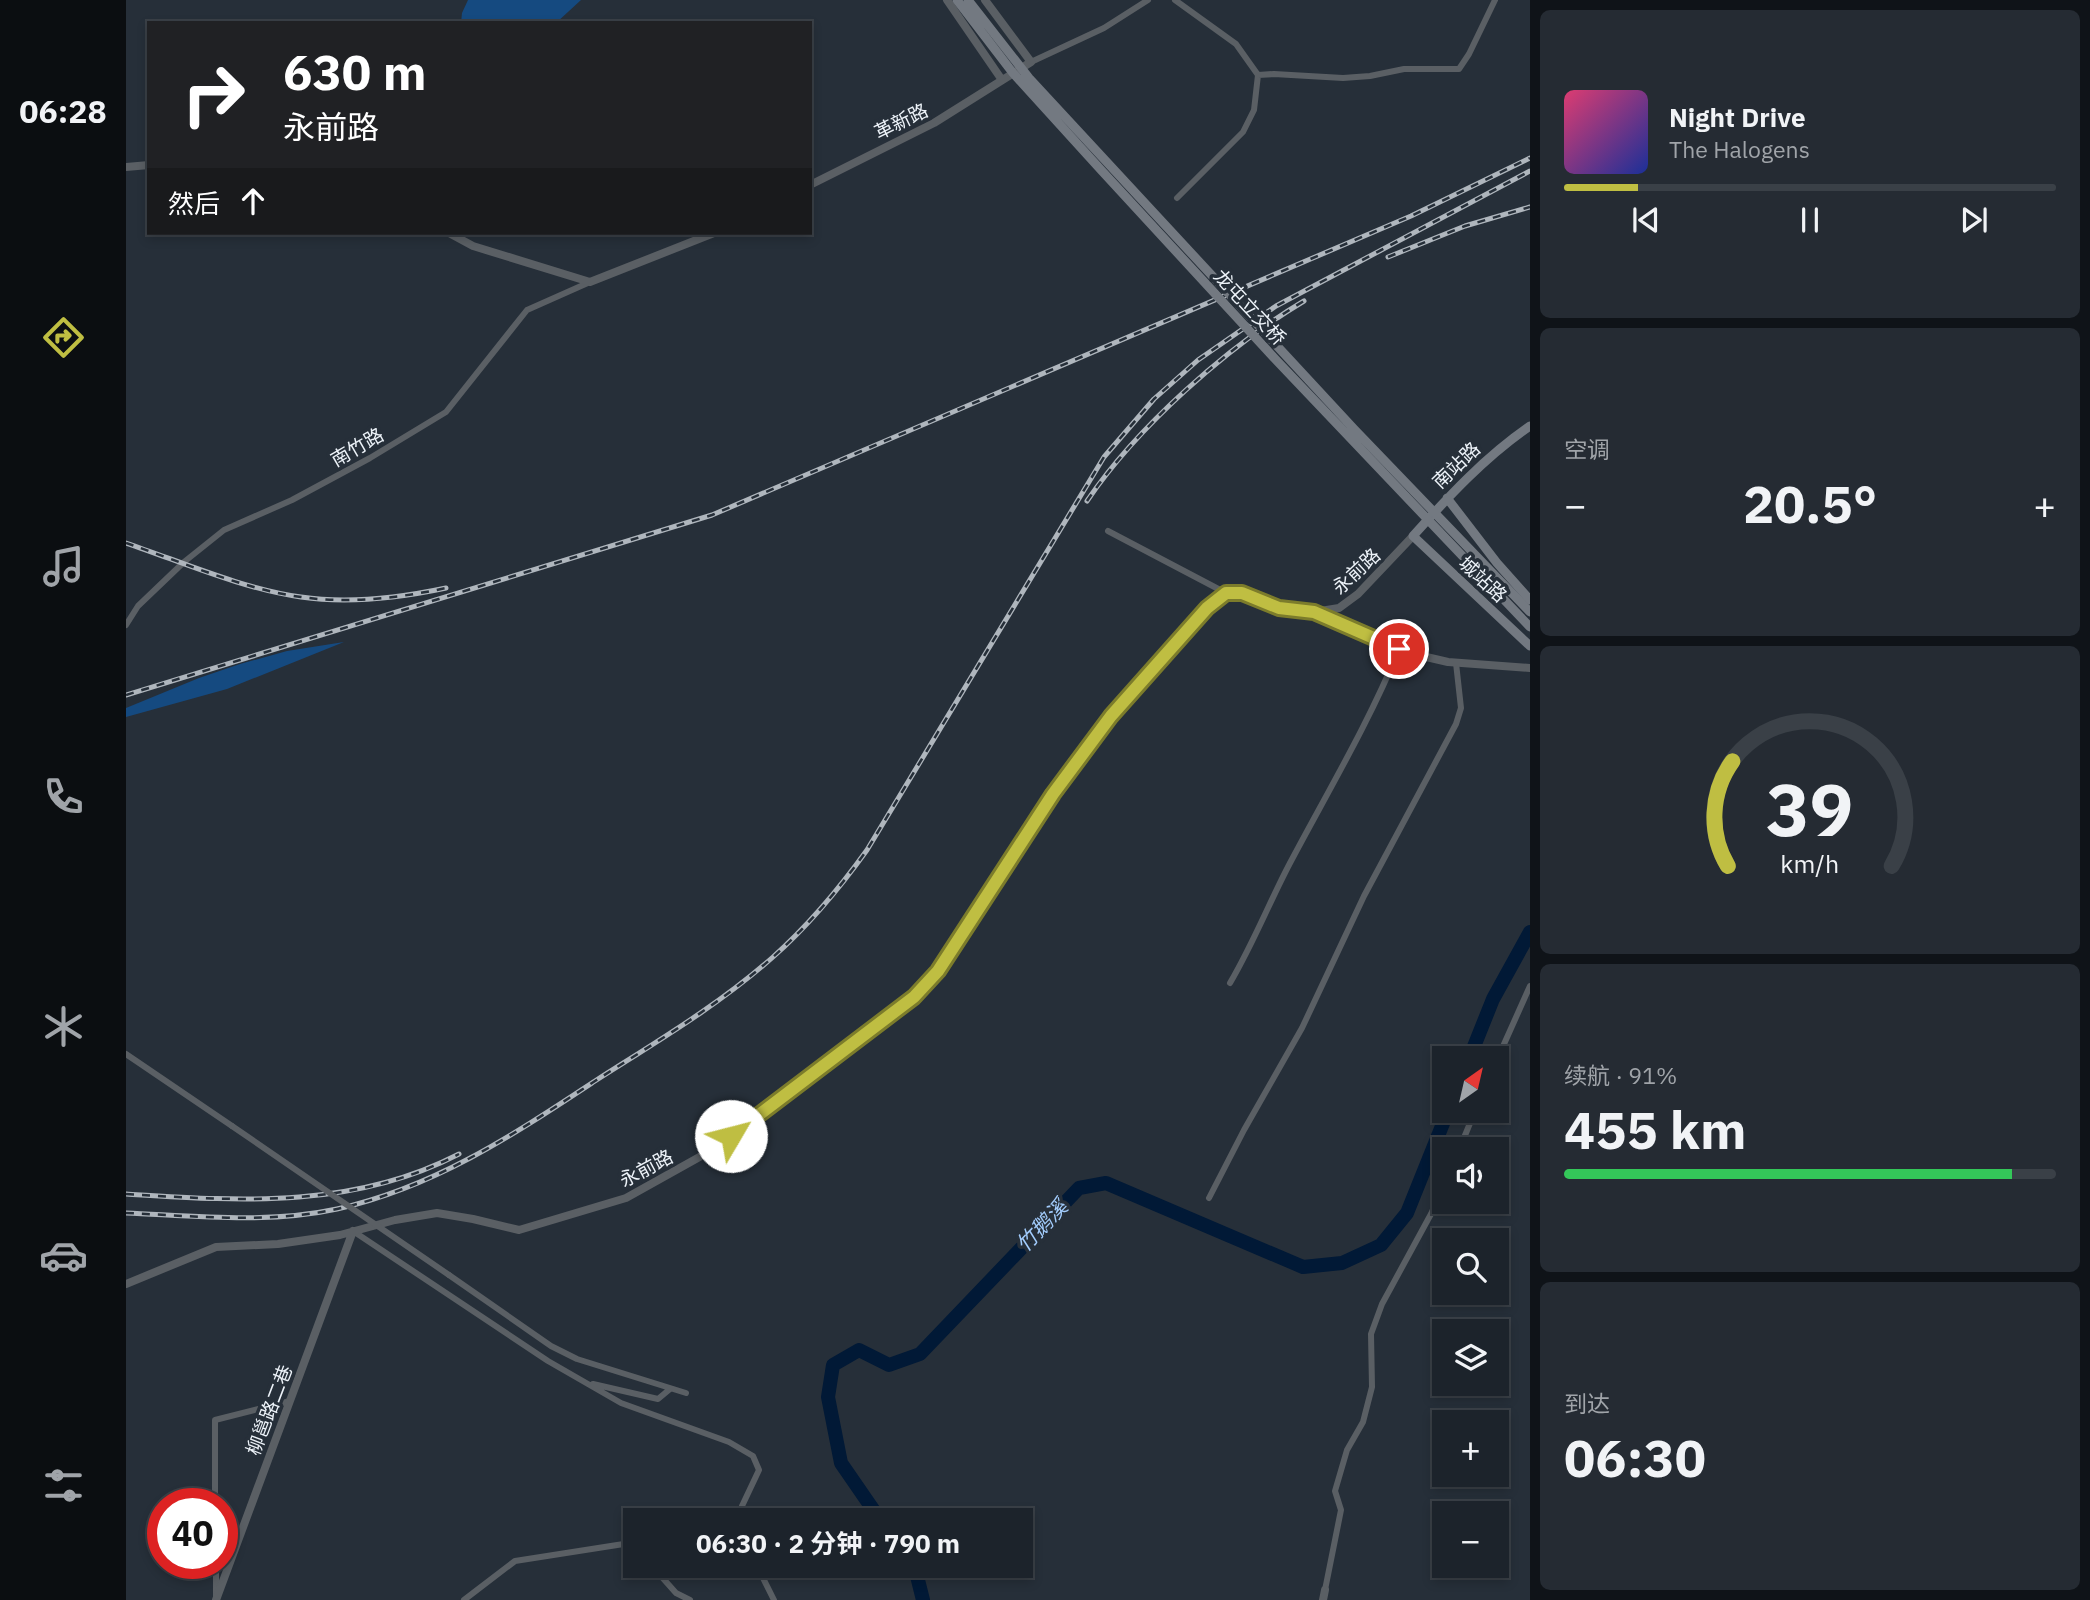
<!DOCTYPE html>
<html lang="zh">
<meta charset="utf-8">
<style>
body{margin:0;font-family:"IBM Plex Sans","Noto Sans SC",sans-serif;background:#252b33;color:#f1f3f6;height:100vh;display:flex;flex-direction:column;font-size:26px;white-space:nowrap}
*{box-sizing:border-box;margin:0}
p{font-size:23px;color:#a0a4a9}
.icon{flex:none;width:38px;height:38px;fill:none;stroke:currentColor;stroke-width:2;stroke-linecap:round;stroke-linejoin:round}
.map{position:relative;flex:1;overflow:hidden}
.panel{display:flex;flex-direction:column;gap:10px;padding:10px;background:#0f1318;width:560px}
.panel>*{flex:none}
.top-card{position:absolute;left:21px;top:21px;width:665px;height:214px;border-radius:0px;box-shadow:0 4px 10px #0003,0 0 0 2px #3a4047;background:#202124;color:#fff;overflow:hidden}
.needle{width:46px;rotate:34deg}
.buttons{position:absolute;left:1306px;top:1046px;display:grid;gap:14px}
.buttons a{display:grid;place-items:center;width:77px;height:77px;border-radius:0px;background:#1c232b;box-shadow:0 4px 10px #0003,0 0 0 2px #3a4047;font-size:35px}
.speed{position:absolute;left:21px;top:1488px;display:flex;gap:14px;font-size:35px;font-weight:700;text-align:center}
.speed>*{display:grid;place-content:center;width:91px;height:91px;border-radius:50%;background:#1c232b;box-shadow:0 4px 10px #0003,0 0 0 2px #3a4047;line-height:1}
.speed .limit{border:10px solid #d22;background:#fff;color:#111}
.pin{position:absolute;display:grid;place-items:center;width:60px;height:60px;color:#fff;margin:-30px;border:4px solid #fff;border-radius:50%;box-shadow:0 2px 7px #0007}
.me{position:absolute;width:77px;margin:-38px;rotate:53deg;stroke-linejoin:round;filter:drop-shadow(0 0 5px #0008)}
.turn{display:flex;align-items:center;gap:24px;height:147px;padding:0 21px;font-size:32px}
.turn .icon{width:91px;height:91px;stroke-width:2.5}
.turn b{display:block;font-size:49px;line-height:60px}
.then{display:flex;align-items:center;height:66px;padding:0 21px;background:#0003;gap:14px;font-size:26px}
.big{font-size:52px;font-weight:700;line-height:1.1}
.panel .card{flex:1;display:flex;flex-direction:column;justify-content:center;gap:10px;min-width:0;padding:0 24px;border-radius:10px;background:#252b33}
.panel .dial{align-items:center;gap:0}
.dial svg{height:182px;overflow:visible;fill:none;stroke:#3a4047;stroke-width:7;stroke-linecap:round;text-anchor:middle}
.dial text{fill:#f1f3f6;stroke:none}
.song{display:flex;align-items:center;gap:21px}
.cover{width:84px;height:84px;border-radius:10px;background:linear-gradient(135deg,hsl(340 70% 55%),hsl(230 70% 35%))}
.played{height:7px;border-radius:4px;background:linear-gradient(90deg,#bfbe42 15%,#3a4047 15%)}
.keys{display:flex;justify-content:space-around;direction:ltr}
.heat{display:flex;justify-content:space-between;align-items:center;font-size:38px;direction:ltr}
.charge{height:10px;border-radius:5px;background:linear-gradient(90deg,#34c759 91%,#3a4047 0)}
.trip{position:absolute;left:497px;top:1508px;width:410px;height:70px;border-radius:0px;background:#1c232b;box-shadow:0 4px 10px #0003,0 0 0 2px #3a4047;font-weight:700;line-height:70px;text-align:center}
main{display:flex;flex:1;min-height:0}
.tab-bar{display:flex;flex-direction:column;width:126px;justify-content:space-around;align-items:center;background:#0b0e11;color:#a0a4a9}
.tab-bar .icon{width:49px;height:49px}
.tab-bar .active{color:#bfbe42}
.tab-bar b{font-size:32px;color:#f1f3f6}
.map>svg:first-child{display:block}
</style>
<main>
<nav class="tab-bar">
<b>06:28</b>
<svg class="icon active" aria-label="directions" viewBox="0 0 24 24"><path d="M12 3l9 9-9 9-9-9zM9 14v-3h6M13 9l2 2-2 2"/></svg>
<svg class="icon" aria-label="music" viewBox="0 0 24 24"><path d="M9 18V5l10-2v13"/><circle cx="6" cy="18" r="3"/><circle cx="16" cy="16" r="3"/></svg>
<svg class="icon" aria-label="phone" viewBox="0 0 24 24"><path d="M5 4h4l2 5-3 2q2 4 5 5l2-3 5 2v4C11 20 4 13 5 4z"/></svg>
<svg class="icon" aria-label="climate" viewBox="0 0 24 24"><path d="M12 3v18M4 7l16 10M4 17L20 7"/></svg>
<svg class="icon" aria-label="car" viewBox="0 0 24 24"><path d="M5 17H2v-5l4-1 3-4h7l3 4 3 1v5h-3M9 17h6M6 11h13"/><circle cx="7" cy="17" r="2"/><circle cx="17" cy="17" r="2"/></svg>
<svg class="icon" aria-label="filters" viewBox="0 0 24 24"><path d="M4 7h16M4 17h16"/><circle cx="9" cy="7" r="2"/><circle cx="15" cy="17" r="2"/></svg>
</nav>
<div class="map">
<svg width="1404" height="1600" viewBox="0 0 1404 1600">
<rect width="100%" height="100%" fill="#262f39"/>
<path fill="#154a80" d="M342 0H455L430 23H335L336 13Z
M218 642 101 689 0 717V708L73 678 114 664 161 651Z"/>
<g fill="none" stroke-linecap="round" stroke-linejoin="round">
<path stroke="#011936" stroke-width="14" d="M1343 1059 1367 999 1404 932
M755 1521 715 1463 702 1397 707 1365 733 1350 763 1365 794 1354 953 1188 980 1183 1177 1267 1216 1263 1255 1245 1281 1213 1322 1111
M786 1566 790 1572 797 1600"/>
<path stroke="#5a5f64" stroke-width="6" d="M1049 0 1110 44 1132 75 1148 74 1217 78 1244 76 1278 69H1333L1343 54 1369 0
M905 62 978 28 1022 0
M1051 198 1117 132 1128 110 1132 75
M982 531 1100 593
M0 625 12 606 58 562 98 530 166 500 244 458 320 412 401 310 464 282
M1104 983C1127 944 1143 903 1164 863 1201 793 1243 723 1273 649
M0 1054 106 1126
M1370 1062 1404 986
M1333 1150 1349 1111
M1083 1198 1118 1130 1176 1028 1238 896 1330 724 1335 708 1330 663
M227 1231 422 1361 495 1403 603 1442 627 1456 633 1470 616 1506 615 1521
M323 1275 425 1346 451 1359 560 1393
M467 1384 532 1399 544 1389
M89 1503V1420L164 1401
M90 1563V1596
M526 1566 550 1593 564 1600
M631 1566 648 1600
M1199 1590 1215 1510 1209 1491 1221 1450 1237 1422 1246 1387 1245 1334 1256 1304 1305 1214 1318 1185
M338 1600 389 1561 504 1543 509 1549"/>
<path stroke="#5a5f64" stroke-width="8" d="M821 0 876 80
M0 167 23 165
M684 185 808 123 905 62 859 0
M323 233 347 246 464 282 588 233
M1188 612 1283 653 1322 662 1404 668
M0 1284 90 1247 152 1244 214 1235 269 1220 311 1213 347 1219 393 1230 500 1198 586 1150 788 997 812 971 875 871 940 775 1001 697 1081 608 1100 593H1117L1153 608 1188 612 1213 608 1232 594 1287 536
M90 1600 227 1231
M1197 1600 1199 1590"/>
<path stroke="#737981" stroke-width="9" d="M1404 426C1359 457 1323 496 1287 536L1404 646
M1321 498 1371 563 1404 600"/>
<g stroke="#afb6bd" stroke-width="5">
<path id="rail" d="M1262 257 1339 226 1404 207
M961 501C1011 427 1101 347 1178 301
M0 543C56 562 117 589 175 597 223 604 273 598 320 588
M0 695 586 515 1285 216 1404 158
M0 1194C115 1201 227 1209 333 1154
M0 1213C69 1216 142 1224 211 1209 309 1187 387 1135 469 1081 530 1042 593 1005 647 957 683 925 713 889 741 850L978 457 1028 399 1072 360 1150 306 1404 171"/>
</g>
<use href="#rail" stroke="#262f39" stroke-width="2.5" stroke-dasharray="8" stroke-linecap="butt"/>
<path stroke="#5a5f64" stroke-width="6" d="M106 1126 323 1275"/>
<path stroke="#737981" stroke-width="9" d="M831 0 887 73 976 171 1152 362 1404 627
M842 0 903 78 1228 429 1404 612"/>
</g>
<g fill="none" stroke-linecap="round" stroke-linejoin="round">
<g stroke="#7c7c2b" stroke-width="18">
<path id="route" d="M605 1136 788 997 812 971 927 794 985 716 1081 608 1100 593H1116L1153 608 1188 612 1273 649"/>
</g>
<use href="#route" stroke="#bfbe42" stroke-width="12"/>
</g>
<g text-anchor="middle" stroke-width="7" stroke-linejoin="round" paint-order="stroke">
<g font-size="19" fill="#edf3f9" stroke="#262f39">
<text transform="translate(775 121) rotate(-26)" y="7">革新路</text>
<text transform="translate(1124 307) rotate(47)" y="7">龙屯立交桥</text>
<text transform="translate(231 447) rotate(-30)" y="7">南竹路</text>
<text transform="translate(1330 465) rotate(-44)" y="7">南站路</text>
<text transform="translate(1230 571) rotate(-43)" y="7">永前路</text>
<text transform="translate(1357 579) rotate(43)" y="7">城站路</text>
<text transform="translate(520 1168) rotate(-28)" y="7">永前路</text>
<text transform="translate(143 1410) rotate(-69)" y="7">柳邕路二巷</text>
</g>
<g font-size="21" font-style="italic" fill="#a2ccfc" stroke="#262f39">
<text transform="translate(916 1226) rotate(-46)" y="7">竹鹅溪</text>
</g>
</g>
</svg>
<div class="buttons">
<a><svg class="needle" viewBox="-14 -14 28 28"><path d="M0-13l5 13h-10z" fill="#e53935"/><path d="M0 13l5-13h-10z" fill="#a0a4a9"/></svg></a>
<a><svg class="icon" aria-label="sound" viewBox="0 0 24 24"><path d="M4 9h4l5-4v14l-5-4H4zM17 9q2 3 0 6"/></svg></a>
<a><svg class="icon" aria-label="search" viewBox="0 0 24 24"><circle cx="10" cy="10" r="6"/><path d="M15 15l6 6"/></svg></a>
<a><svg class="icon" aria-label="layers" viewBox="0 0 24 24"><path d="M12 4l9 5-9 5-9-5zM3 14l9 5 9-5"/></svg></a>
<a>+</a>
<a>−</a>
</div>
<div class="speed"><div class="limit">40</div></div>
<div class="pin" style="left:1273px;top:649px;background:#d93025"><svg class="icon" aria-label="arrive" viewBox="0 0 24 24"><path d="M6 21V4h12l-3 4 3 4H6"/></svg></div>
<svg class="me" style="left:605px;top:1136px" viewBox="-20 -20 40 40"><circle r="19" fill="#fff"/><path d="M0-13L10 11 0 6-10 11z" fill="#bfbe42"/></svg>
<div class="trip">06:30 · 2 分钟 · 790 m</div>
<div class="top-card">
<div class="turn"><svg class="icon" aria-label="right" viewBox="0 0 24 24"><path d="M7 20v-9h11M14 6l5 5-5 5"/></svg><div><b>630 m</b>永前路</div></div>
<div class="then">然后<svg class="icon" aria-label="ahead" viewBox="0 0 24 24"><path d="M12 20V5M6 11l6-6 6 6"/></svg></div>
</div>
</div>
<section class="panel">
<div class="card">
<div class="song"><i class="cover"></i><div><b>Night Drive</b><p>The Halogens</p></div></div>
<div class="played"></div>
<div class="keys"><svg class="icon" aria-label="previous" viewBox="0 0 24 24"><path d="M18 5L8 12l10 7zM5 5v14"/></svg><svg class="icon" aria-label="pause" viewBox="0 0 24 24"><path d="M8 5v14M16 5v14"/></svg><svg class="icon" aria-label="next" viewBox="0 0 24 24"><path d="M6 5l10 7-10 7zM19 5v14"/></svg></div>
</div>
<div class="card"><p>空调</p>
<div class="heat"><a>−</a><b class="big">20.5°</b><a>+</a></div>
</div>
<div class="card dial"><svg viewBox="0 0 100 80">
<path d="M14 69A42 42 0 1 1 86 69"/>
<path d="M14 69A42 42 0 0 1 16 23" stroke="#bfbe42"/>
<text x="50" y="56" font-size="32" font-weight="700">39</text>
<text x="50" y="72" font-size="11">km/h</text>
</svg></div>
<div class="card"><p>续航 · 91%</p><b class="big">455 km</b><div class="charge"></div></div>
<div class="card"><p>到达</p><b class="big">06:30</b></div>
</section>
</main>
